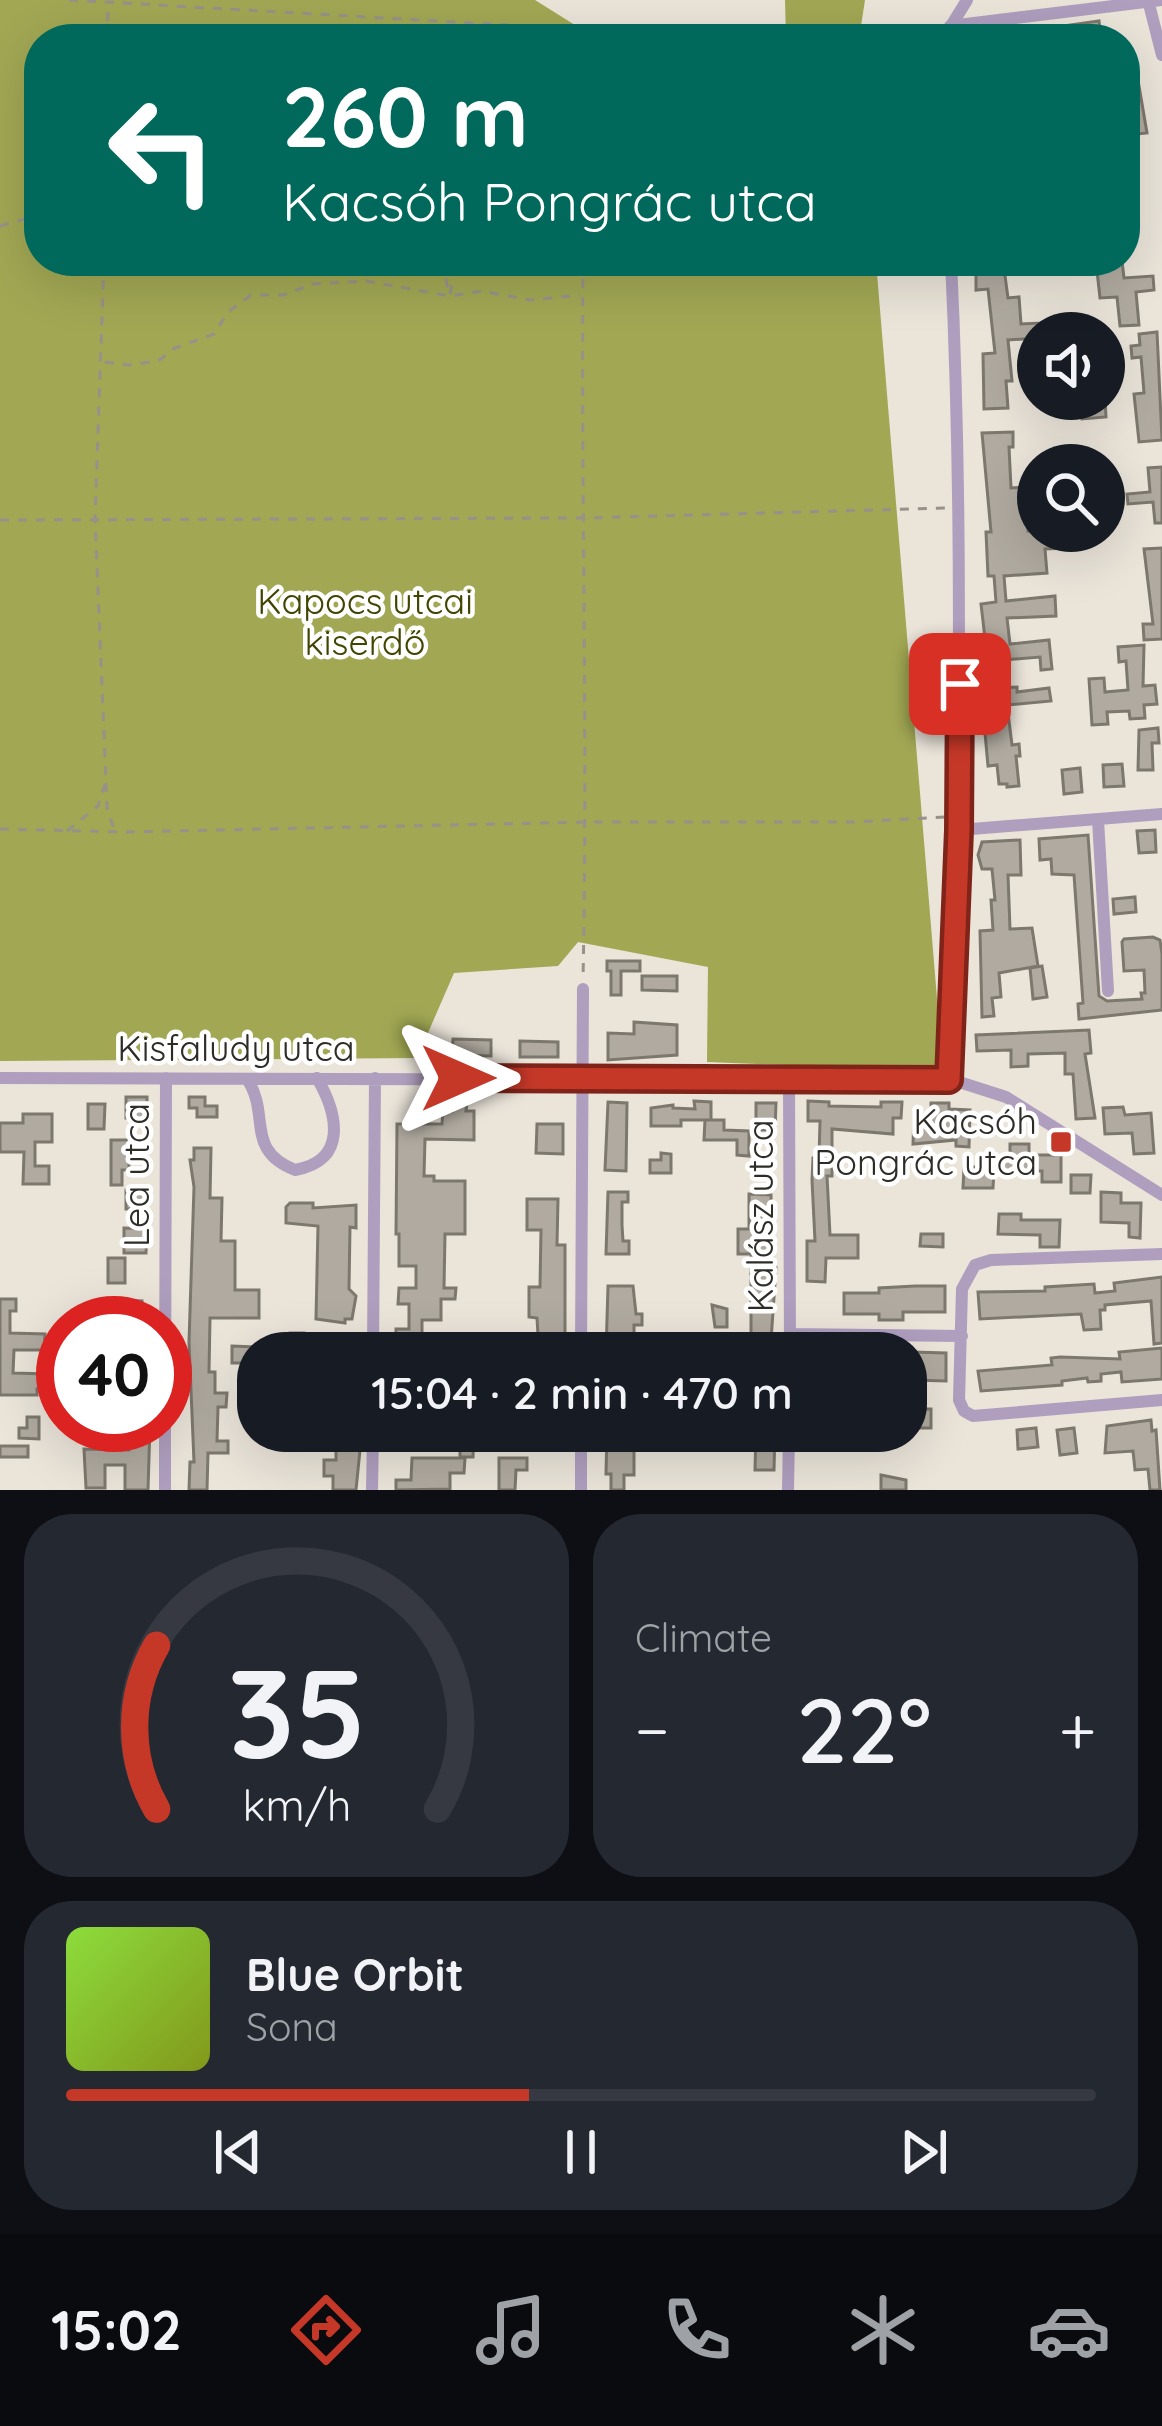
<!DOCTYPE html>
<meta charset="utf-8">
<style>
body{margin:0;font-family:Quicksand,sans-serif;background:#242831;color:#f1f3f6;height:100vh;display:flex;flex-direction:column;font-size:45px;white-space:nowrap}
*{box-sizing:border-box;margin:0}
p{font-size:39px;color:#9ea1a6}
.icon{flex:none;width:66px;height:66px;fill:none;stroke:currentColor;stroke-width:2;stroke-linecap:round;stroke-linejoin:round}
.map{position:relative;height:1490px;overflow:hidden}
.side{display:flex;flex-direction:column;gap:24px;padding:24px;background:#0d0f14;flex:1}
.side>*{flex:none}
.guide{position:absolute;left:24px;top:24px;width:1116px;height:252px;border-radius:48px;box-shadow:0 12px 48px #0002;background:#00695c;color:#fff;overflow:hidden}
.controls{position:absolute;left:1017px;top:312px;display:grid;gap:24px}
.controls a{display:grid;place-items:center;width:108px;height:108px;border-radius:50%;background:#171b24;box-shadow:0 12px 48px #0002;font-size:60px}
.speed{position:absolute;left:36px;top:1296px;display:flex;gap:24px;font-size:60px;font-weight:700;text-align:center}
.speed>*{display:grid;place-content:center;width:156px;height:156px;border-radius:50%;background:#171b24;box-shadow:0 12px 48px #0002;line-height:1}
.speed .limit{border:18px solid #d22;background:#fff;color:#111}
.pin{position:absolute;display:grid;place-items:center;width:102px;height:102px;color:#fff;margin:-51px;border-radius:24px;box-shadow:0 6px 18px #0006}
.me{position:absolute;width:132px;margin:-66px;rotate:90deg;stroke-linejoin:round;filter:drop-shadow(0 0 9px #0008)}
.turn{display:flex;align-items:center;gap:42px;height:252px;padding:0 60px;font-size:54px}
.turn .icon{width:156px;height:156px;stroke-width:2.5}
.turn b{display:block;font-size:84px;line-height:102px}
.big{font-size:90px;font-weight:600;line-height:1.1}
.side .tile{flex:1;display:flex;flex-direction:column;justify-content:center;gap:18px;min-width:0;padding:0 42px;border-radius:48px;background:#242831}
.side .dial{align-items:center;gap:0}
.dial svg{height:312px;overflow:visible;fill:none;stroke:#363941;stroke-width:7;stroke-linecap:round;text-anchor:middle}
.dial text{fill:#f1f3f6;stroke:none}
.song{display:flex;align-items:center;gap:36px}
.cover{width:144px;height:144px;border-radius:18px;background:linear-gradient(135deg,hsl(90 70% 55%),hsl(70 70% 35%))}
.played{height:12px;border-radius:6px;background:linear-gradient(90deg,#c53828 45%,#363941 45%)}
.keys{display:flex;justify-content:space-around;direction:ltr}
.heat{display:flex;justify-content:space-between;align-items:center;font-size:66px;direction:ltr}
.side .tiles{flex:1;display:grid;gap:24px;grid-template-columns:1fr 1fr}
.tile:last-child{grid-column:span 2}
.trip{position:absolute;left:237px;top:1332px;width:690px;height:120px;border-radius:48px;background:#171b24;box-shadow:0 12px 48px #0002;font-weight:600;line-height:120px;text-align:center}
.tab-bar{display:flex;height:192px;justify-content:space-around;align-items:center;background:#090b0e;color:#9ea1a6}
.tab-bar .icon{width:84px;height:84px}
.tab-bar .on{color:#c53828}
.tab-bar b{font-size:54px;color:#f1f3f6}
.map>svg:first-child{display:block}
</style>
<div class="map">
<svg width="1162" height="1490" viewBox="0 0 1162 1490">
<rect width="100%" height="100%" fill="#eae4d9"/>
<path fill="#a1a753" d="M0 0H535L594 37 691 39H39V261H876L943 1071 707 1062 708 967 578 942 558 966 454 973 417 1058 0 1061Z
M785 0H865L859 39H786Z"/>
<path fill="#b0aaa0" stroke="#7d786e" stroke-width="3" d="M1099 21 1101 39H1058L1056 27Z
M1139 86 1147 133 1136 134 1138 168 1125 169V88Z
M1133 180 1135 211H1125V181Z
M976 261H1003L1008 298 1019 297 1021 324 1041 323 1038 338 1008 340 1012 381H1006L1008 408 984 409 983 354 995 353 988 289 976 290Z
M1122 261 1124 278 1153 276 1154 290 1136 292 1139 325 1120 326 1117 297 1100 298 1096 262Z
M1157 332 1162 440 1139 442 1134 394 1144 393 1141 357 1132 358 1131 346 1140 345 1139 334Z
M1080 399H1105L1106 417 1082 419Z
M1013 432V447H1009L1011 488 1026 487 1028 531H1072L1073 543H1067V548L1045 549 1047 573 1004 576 1006 601 1055 596 1056 616 1007 618 1010 644 1049 640 1052 669 1041 670 1040 657 991 661V657L983 658 982 647H986L981 604 996 602 994 576H988L986 532H991L982 433Z
M1162 467V523H1155L1153 502 1128 504 1127 494 1150 492 1148 468Z
M1162 548V639L1144 640 1143 624H1153L1144 549Z
M1144 645 1143 686 1155 685 1157 704 1144 705 1145 718 1130 719 1129 711 1107 712 1108 724 1092 725 1089 679 1104 678 1105 692 1128 690 1126 661 1119 662 1118 647Z
M1017 687V692L1049 688 1051 701 1007 705 1012 745 1019 744 1020 756H1016L1019 786 1007 787V784H999L997 765 988 766 981 689Z
M1158 728 1159 743H1152L1153 770H1138L1139 730Z
M1122 764 1124 786 1104 787 1103 765Z
M1080 768 1082 792 1064 794 1062 770Z
M1155 830 1156 852 1139 853 1137 831Z
M1088 835 1099 996 1107 1001 1142 999 1141 993H1145L1144 970 1124 971 1122 942 1124 939 1153 937 1160 940 1162 954V1010L1079 1019 1078 1004 1083 1003 1074 875 1052 874 1051 859 1040 860 1039 839Z
M1020 840 1021 875H1008L1010 929 1032 928 1038 966 999 973 1001 997 992 998 994 1016 982 1017 980 931 993 930 991 900H995L992 869H982L978 855 982 842Z
M1135 897 1136 912 1114 914 1113 899Z
M607 961H640V971H621V995H611V971H607Z
M1042 966 1047 997 1033 999 1030 968Z
M642 976H677V991L642 990Z
M634 1022 677 1025V1055L608 1060V1033L634 1034Z
M1089 1030 1091 1053 1085 1054 1095 1118 1076 1119 1073 1074H1065V1053L1028 1054V1066L1011 1067V1050L977 1051 976 1035Z
M453 1039 491 1040V1056L452 1055Z
M520 1041 558 1042V1057H520Z
M126 1097H147V1118H126Z
M189 1097H205V1106H217V1117H197V1108H189Z
M694 1101 711 1102V1120H681V1126H651V1108L673 1105V1108L695 1109Z
M808 1101 829 1102V1106L881 1107V1102H902L901 1118H893V1134L832 1129V1176H827L830 1235H858V1258H826L825 1282 807 1281V1241H815L812 1180 813 1158H819L820 1121H808Z
M608 1102 627 1103 626 1171 605 1170Z
M452 1103H467L466 1111H474V1140L425 1139 424 1176H434V1181H465V1234H445L444 1288H456L455 1299H441V1320H422V1344H407V1353H396V1329H409V1304H398L399 1288H416V1266H399V1234H396L397 1124H442L443 1110 452 1111Z
M756 1103H776L775 1130H756Z
M931 1103H949V1109L970 1110 969 1147 956 1146V1140L913 1144 914 1113 931 1114Z
M88 1104H105L104 1129H88Z
M1123 1107 1125 1115 1151 1113 1154 1153 1134 1154 1132 1133 1105 1134 1103 1108Z
M23 1114H52V1142H35V1166H49V1184H23L24 1152H0V1123H23Z
M705 1120H724V1130L749 1131V1156L737 1155V1140H704Z
M537 1124H563V1154L536 1153Z
M111 1140H129V1170H122V1185H111Z
M1010 1144H1029V1155H1061V1182H1042V1171H994L993 1188H963L964 1167H981L982 1159H1010Z
M194 1148H211L210 1198H222L221 1241H235V1290H259V1318H210L209 1372H215V1393H227L226 1407H218L217 1441H228V1453H208L207 1490H189L190 1462H194L189 1342 194 1187 190 1160H194Z
M661 1153 671 1154V1173H650V1160H661Z
M1071 1175H1091L1090 1193H1071Z
M126 1190H148L147 1209H126Z
M608 1192H628V1202H622V1225L623 1241H629V1254H606Z
M1101 1192 1121 1193V1203H1141L1140 1238 1129 1237V1223L1101 1222Z
M749 1194 771 1195 773 1268H776L771 1341H777V1353H731L732 1335H751V1254H738V1229H749Z
M527 1199H558L557 1245H565V1353H539L537 1318 529 1317V1287H540L541 1230H527Z
M290 1203H313V1208L356 1205V1228L350 1227 349 1289 356 1296 352 1319H345V1323L316 1319 318 1226 286 1223V1207Z
M999 1214H1021V1220H1060L1059 1247H1040V1235L998 1234Z
M124 1228 147 1229 146 1253H124Z
M921 1234H943V1247L920 1246Z
M108 1258H125V1283H108Z
M1162 1277V1343L1154 1344 1151 1301 1105 1305V1310H1100L1101 1329 1084 1330 1081 1314 980 1319 978 1292 1045 1291V1287L1094 1284 1095 1293 1115 1291 1114 1283Z
M608 1286H633L636 1314H642V1325H634V1353H606Z
M915 1286H945V1312H903V1320H879V1314H844V1293H879V1288Z
M0 1299H16V1311H10V1333L45 1334 44 1350H14L13 1373 48 1374V1389H37V1395H0Z
M120 1300 142 1301V1321H120Z
M712 1305 727 1309V1327H715Z
M290 1333H304V1353H283V1337H290Z
M232 1346 258 1347V1363H232Z
M1162 1348V1379L1122 1382 1121 1372 1101 1374V1381L1088 1382 1087 1378 1062 1381V1385L981 1391 978 1371 1052 1365 1051 1358 1060 1357 1120 1359 1119 1352Z
M912 1352 946 1353V1381L912 1380Z
M917 1409H931V1428H916Z
M27 1417H39V1439L19 1438V1428H27Z
M1151 1420 1152 1431 1156 1430 1160 1490H1150L1148 1469 1135 1470 1133 1451 1105 1453 1107 1426Z
M129 1425H150L148 1490H125V1465H105V1488H86L84 1449 129 1450Z
M1036 1428 1038 1447 1018 1449 1017 1430Z
M1074 1428 1077 1453 1060 1455 1057 1430Z
M607 1431H629L628 1449H634V1475H624V1490H611V1474H606Z
M756 1431H775L774 1470H755Z
M460 1434H474L473 1457H460Z
M538 1436H570V1448H538Z
M336 1440H361L356 1490H333V1476H324V1460H336Z
M0 1446H28V1457H0Z
M412 1458H465L464 1473H450V1489L396 1490V1480H411Z
M499 1458H527V1470H516L515 1490H499Z
M881 1475 906 1480V1490H881Z"/>
<g fill="none" stroke-linecap="round" stroke-linejoin="round">
<path stroke="#969289" stroke-width="3" stroke-dasharray="9 9" stroke-linecap="butt" d="M69 0 754 39
M107 39 108 6
M821 39H831
M902 39 930 36
M0 226 39 215
M442 261 449 294
M583 261C581 500 588 740 583 979
M450 294 456 261H472
M105 362 128 365 158 361 175 348 214 334 228 312 251 295H284L312 284 366 281 450 296 482 291 530 300 580 295
M0 520 581 518 946 508
M106 783 107 808 115 832
M0 829 128 832 586 822H853L946 817
M67 831 98 806 106 781 95 519 104 261"/>
<path stroke="#af9ebe" stroke-width="12" d="M1148 0 1162 55
M950 26 1162 0
M943 39 967 0
M1098 820 1108 991
M959 830 1162 814
M0 1078 956 1081 1006 1097 1162 1195
M247 1079C271 1114 244 1150 295 1170 348 1161 338 1114 317 1078
M789 1079 790 1353
M949 1080C960 807 964 534 951 261
M1162 1254 991 1260 975 1265 962 1289 959 1400 964 1411 973 1416 1162 1400
M790 1334 962 1336
M373 1353 375 1078
M581 1353 583 989
M165 1417 166 1078
M165 1490V1425
M372 1490 373 1431
M581 1490V1431
M788 1490 789 1431"/>
</g>
<g fill="none" stroke-linecap="round" stroke-linejoin="round">
<g stroke="#80241a" stroke-width="30">
<path id="route" d="M458 1078 949 1080 959 830 960 684"/>
</g>
<use href="#route" stroke="#c53828" stroke-width="21"/>
</g>
<rect fill="#c53828" stroke="#fff" stroke-width="4.5" x="1049" y="1130" width="24" height="24" rx="6"/>
<g text-anchor="middle" stroke-width="9" stroke-linejoin="round" paint-order="stroke">
<g font-size="36" fill="#424500" stroke="#fff">
<text x="365" y="614">Kapocs utcai<tspan x="365" dy="41">kiserdő</tspan></text>
</g>
<g font-size="36" fill="#2e2c27" stroke="#fff">
<text x="236" y="1061">Kisfaludy utca</text>
<text transform="translate(136 1175) rotate(-90)" y="13">Lea utca</text>
<text transform="translate(760 1216) rotate(-90)" y="13">Kalász utca</text>
</g>
<g font-size="36" fill="#2e2c27" stroke="#fff" text-anchor="end">
<text x="1037" y="1134">Kacsóh<tspan x="1037" dy="41">Pongrác utca</tspan></text>
</g>
</g>
</svg>
<div class="controls">
<a><svg class="icon" aria-label="sound" viewBox="0 0 24 24"><path d="M4 9h4l5-4v14l-5-4H4zM17 9q2 3 0 6"/></svg></a>
<a><svg class="icon" aria-label="search" viewBox="0 0 24 24"><circle cx="10" cy="10" r="6"/><path d="M15 15l6 6"/></svg></a>
</div>
<div class="speed"><div class="limit">40</div></div>
<div class="pin" style="left:960px;top:684px;background:#d93025"><svg class="icon" aria-label="arrive" viewBox="0 0 24 24"><path d="M6 21V4h12l-3 4 3 4H6"/></svg></div>
<svg class="me" style="left:458px;top:1078px" viewBox="-20 -20 40 40"><path d="M0-17L14 15 0 8-14 15z" fill="#c53828" stroke="#fff" stroke-width="4"/></svg>
<div class="trip">15:04 · 2 min · 470 m</div>
<div class="guide">
<div class="turn"><svg class="icon" aria-label="left" viewBox="0 0 24 24"><path d="M17 20v-9H6M10 6l-5 5 5 5"/></svg><div><b>260 m</b>Kacsóh Pongrác utca</div></div>
</div>
</div>
<section class="side">
<div class="tiles">
<div class="tile dial"><svg viewBox="0 0 100 80">
<path d="M14 69A42 42 0 1 1 86 69"/>
<path d="M14 69A42 42 0 0 1 14 27" stroke="#c53828"/>
<text x="50" y="56" font-size="32" font-weight="700">35</text>
<text x="50" y="72" font-size="11">km/h</text>
</svg></div>
<div class="tile"><p>Climate</p>
<div class="heat"><a>−</a><b class="big">22°</b><a>+</a></div>
</div>
<div class="tile">
<div class="song"><i class="cover"></i><div><b>Blue Orbit</b><p>Sona</p></div></div>
<div class="played"></div>
<div class="keys"><svg class="icon" aria-label="previous" viewBox="0 0 24 24"><path d="M18 5L8 12l10 7zM5 5v14"/></svg><svg class="icon" aria-label="pause" viewBox="0 0 24 24"><path d="M8 5v14M16 5v14"/></svg><svg class="icon" aria-label="next" viewBox="0 0 24 24"><path d="M6 5l10 7-10 7zM19 5v14"/></svg></div>
</div>
</div>
</section>
<nav class="tab-bar">
<b>15:02</b>
<svg class="icon on" aria-label="directions" viewBox="0 0 24 24"><path d="M12 3l9 9-9 9-9-9zM9 14v-3h6M13 9l2 2-2 2"/></svg>
<svg class="icon" aria-label="music" viewBox="0 0 24 24"><path d="M9 18V5l10-2v13"/><circle cx="6" cy="18" r="3"/><circle cx="16" cy="16" r="3"/></svg>
<svg class="icon" aria-label="phone" viewBox="0 0 24 24"><path d="M5 4h4l2 5-3 2q2 4 5 5l2-3 5 2v4C11 20 4 13 5 4z"/></svg>
<svg class="icon" aria-label="climate" viewBox="0 0 24 24"><path d="M12 3v18M4 7l16 10M4 17L20 7"/></svg>
<svg class="icon" aria-label="car" viewBox="0 0 24 24"><path d="M5 17H2v-5l4-1 3-4h7l3 4 3 1v5h-3M9 17h6M6 11h13"/><circle cx="7" cy="17" r="2"/><circle cx="17" cy="17" r="2"/></svg>
</nav>
